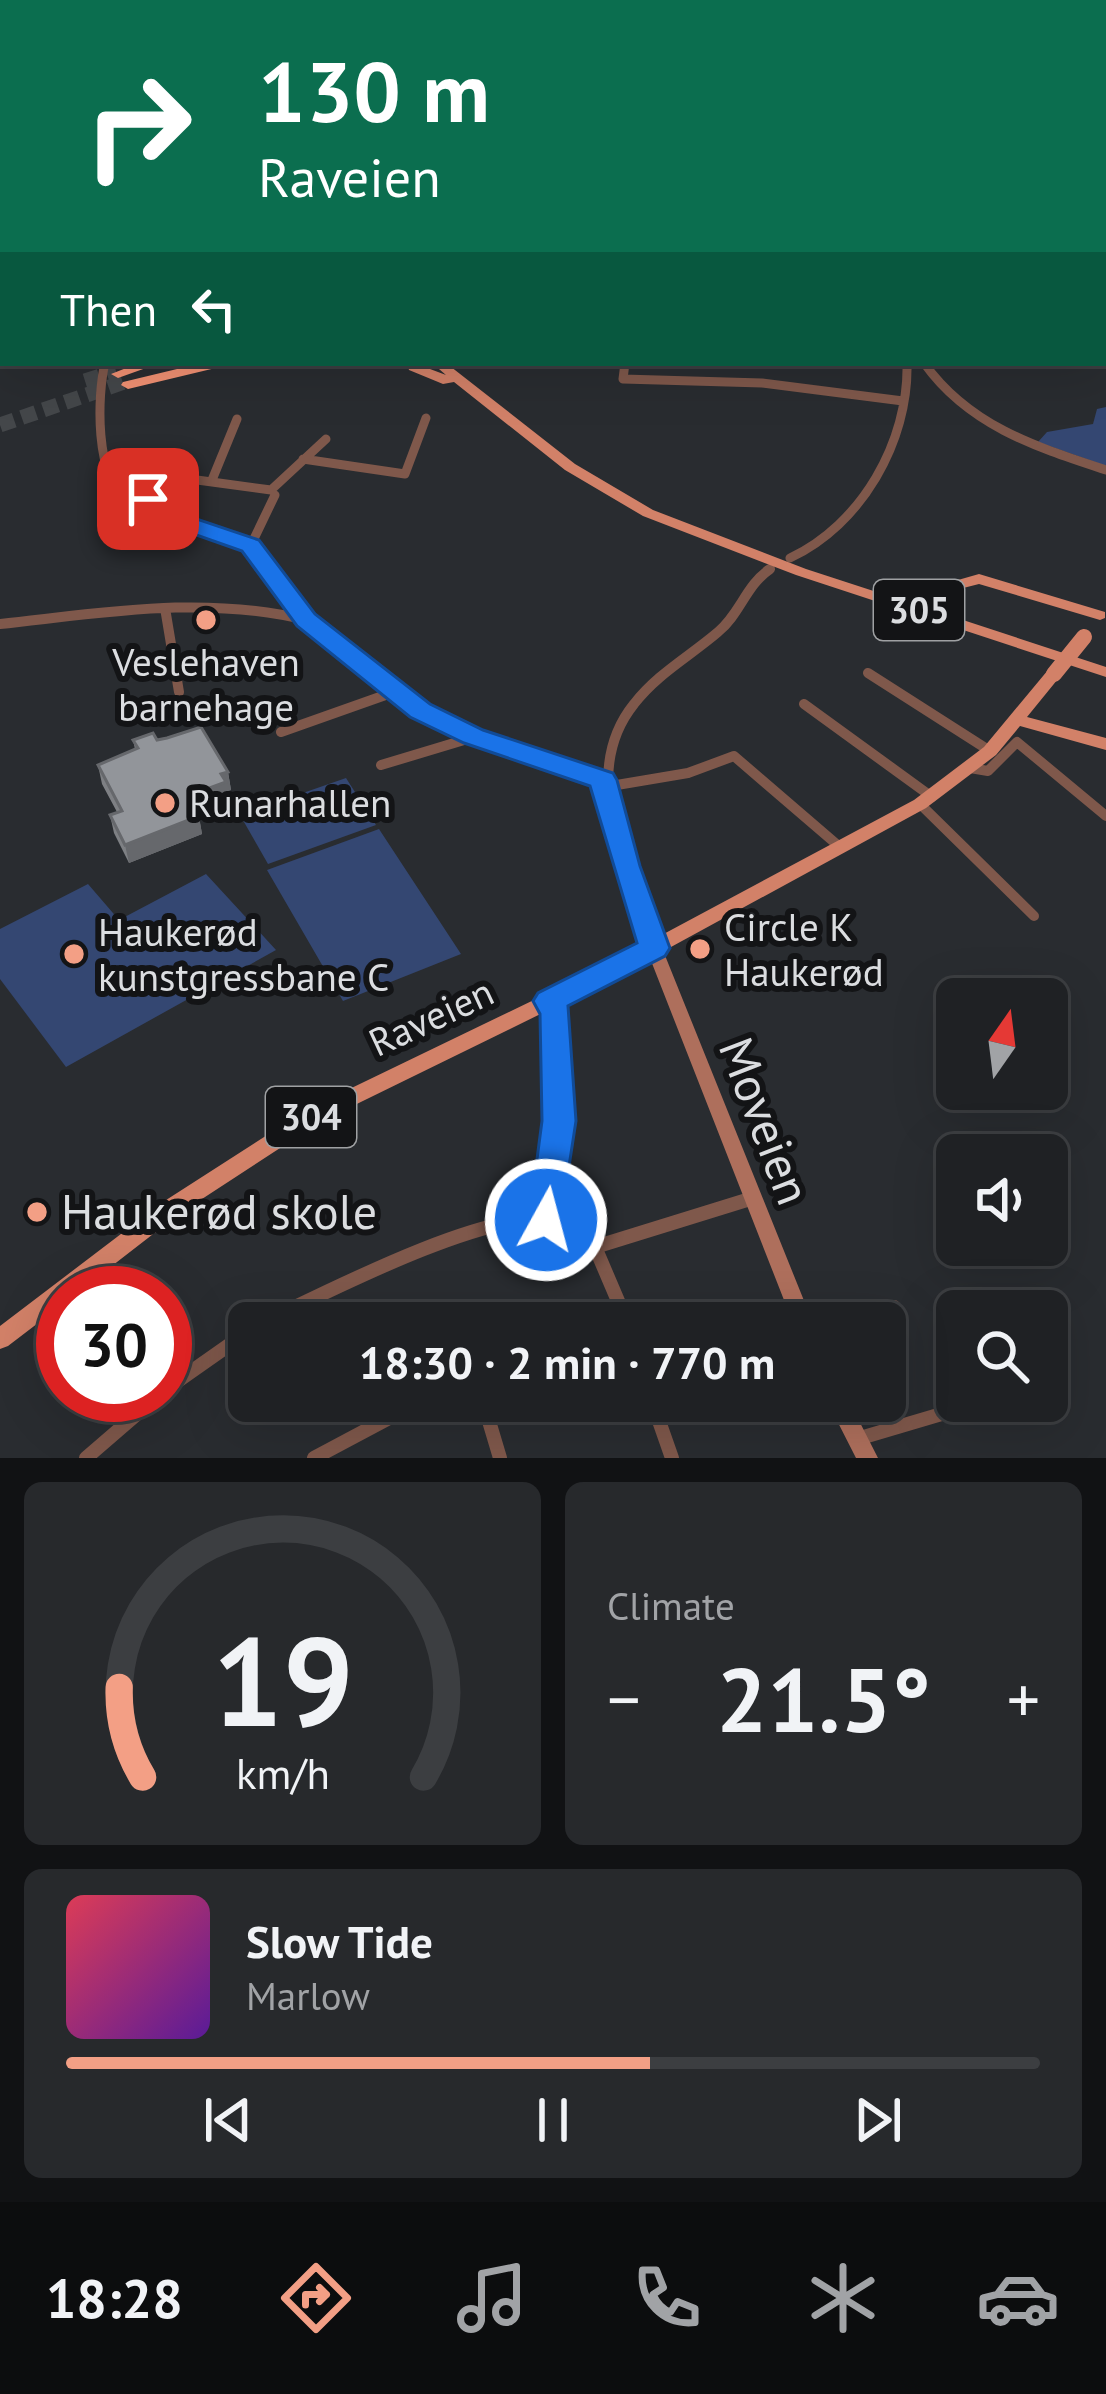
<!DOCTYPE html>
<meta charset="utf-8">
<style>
body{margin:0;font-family:"PT Sans",sans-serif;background:#27292c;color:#f1f3f6;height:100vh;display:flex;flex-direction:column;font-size:45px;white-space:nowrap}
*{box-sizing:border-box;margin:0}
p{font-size:39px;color:#a1a3a6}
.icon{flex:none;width:66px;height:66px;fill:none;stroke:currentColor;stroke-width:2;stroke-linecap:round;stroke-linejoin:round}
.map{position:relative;height:1458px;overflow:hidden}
.panel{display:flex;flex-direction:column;gap:24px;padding:24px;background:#111214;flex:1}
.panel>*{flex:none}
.hud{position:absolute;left:0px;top:0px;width:1107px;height:366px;box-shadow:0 12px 48px #0002,0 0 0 3px #3c3e41;background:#0b6e4f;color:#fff;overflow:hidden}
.needle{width:78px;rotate:14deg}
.buttons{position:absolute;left:936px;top:978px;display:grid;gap:24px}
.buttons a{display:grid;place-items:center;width:132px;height:132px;border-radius:18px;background:#1f2124;box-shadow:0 12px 48px #0002,0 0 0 3px #3c3e41;font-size:60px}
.speed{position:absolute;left:36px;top:1266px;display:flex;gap:24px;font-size:60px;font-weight:700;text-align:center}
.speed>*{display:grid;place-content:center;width:156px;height:156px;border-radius:50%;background:#1f2124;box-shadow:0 12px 48px #0002,0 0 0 3px #3c3e41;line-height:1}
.speed .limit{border:18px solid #d22;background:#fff;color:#111}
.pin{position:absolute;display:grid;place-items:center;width:102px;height:102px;color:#fff;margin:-51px;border-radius:24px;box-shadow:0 6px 18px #0006}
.me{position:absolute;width:132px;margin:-66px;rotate:7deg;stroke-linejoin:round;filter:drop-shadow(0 0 9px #0008)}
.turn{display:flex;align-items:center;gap:42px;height:252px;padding:0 60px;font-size:54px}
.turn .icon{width:156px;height:156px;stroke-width:2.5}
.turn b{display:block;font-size:84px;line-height:102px}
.then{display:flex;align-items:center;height:114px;padding:0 60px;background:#0003;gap:24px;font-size:45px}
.big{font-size:90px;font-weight:800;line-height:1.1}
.panel .widget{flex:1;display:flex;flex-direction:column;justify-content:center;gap:18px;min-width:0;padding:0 42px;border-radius:18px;background:#27292c}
.panel .dial{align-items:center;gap:0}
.dial svg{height:312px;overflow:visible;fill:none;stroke:#3c3e41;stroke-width:7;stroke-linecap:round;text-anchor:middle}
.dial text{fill:#f1f3f6;stroke:none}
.song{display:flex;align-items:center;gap:36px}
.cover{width:144px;height:144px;border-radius:18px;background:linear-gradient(135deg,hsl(350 70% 55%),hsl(270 70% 35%))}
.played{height:12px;border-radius:6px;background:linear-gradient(90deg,#f39f85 60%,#3c3e41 60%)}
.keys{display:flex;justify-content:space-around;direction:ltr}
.heat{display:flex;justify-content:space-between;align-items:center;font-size:66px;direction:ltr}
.panel .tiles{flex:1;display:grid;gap:24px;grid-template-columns:1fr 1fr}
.widget:last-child{grid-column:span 2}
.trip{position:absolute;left:228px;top:1302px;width:678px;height:120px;border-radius:18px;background:#1f2124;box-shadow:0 12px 48px #0002,0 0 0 3px #3c3e41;font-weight:800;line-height:120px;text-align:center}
.dock{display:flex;height:192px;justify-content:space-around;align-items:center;background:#0c0d0e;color:#a1a3a6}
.dock .icon{width:84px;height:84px}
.dock .active{color:#f39f85}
.dock b{font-size:54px;color:#f1f3f6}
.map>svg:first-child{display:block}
</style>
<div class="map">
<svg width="1106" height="1458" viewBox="0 0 1106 1458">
<rect width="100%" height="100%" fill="#292c30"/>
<path fill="#344772" d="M1106 407V466L1038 442 1047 432 1093 424 1097 409Z
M346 778 376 825 268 864 240 815Z
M379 829 461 954 343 1001 267 870Z
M206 874 276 950 66 1067 0 979V929L88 884 119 920Z"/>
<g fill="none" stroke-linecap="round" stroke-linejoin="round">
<path stroke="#4869b5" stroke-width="3" d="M263 0 312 3"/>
<path stroke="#44474a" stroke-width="15" stroke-dasharray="15 8" stroke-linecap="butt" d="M85 381 116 371
M0 425 124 382"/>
<path stroke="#7f584b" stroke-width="6" d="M29 0 48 3"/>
<path stroke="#7f584b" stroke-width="9" d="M105 363C97 396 95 477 126 499 155 519 216 532 251 545L264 562
M625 363 623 379 762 383 903 401
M924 363C969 426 1036 447 1106 470
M303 459 405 474 426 418
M212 480 237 419
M139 507 175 477 271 490 326 439
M251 545 275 495
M790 558C861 525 909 442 907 363"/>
<path stroke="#7f584b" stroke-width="10" d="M261 559C360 693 451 729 603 780
M165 608 179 692
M0 624C103 613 203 595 306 620
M868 673 990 751
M804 704 932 797
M281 732 394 692
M381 765 474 737
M970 768 988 771 1017 742 1106 816
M605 787 688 773 734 756 841 848
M920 804 1034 916
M654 948C630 871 576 776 634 704 657 674 690 656 718 632 740 614 746 585 770 569"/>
<path stroke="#7f584b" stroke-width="14" d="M546 1220 559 1121 556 1014 549 1001
M262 1323C323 1294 483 1211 547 1220 564 1223 580 1238 595 1247
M617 1323 624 1315 595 1247 750 1199
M816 1323 894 1307
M165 1390 249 1331
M483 1401 500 1458
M652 1401 672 1458
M857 1439 955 1410 960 1401
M86 1458 159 1395
M314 1458 421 1401"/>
<path fill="#ae6f5c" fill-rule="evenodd" d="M654 942 660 943 662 948 813 1323H793L646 948 648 943Z
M827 1401H849L878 1458H856Z"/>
<path fill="#d28168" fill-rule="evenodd" d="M739 0H749L750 3H740Z
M414 363 446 375 432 363H446L575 464 653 510 806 569 895 598 979 574 1105 612V618L1100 620 979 584 908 602 1106 667V677L796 575 643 516 565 470 454 382 443 384 409 370 408 367Z
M1054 669 1062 674 1027 717 1106 738V750L1020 726 996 755 926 808 616 977 320 1122 179 1214 77 1293H63V1304L8 1346 0 1349V1326L163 1202 306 1110 602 967 914 800 984 747 1048 670Z"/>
<path fill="#f29173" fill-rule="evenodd" d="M1104 57H1106V63H1104Z
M139 363H160L118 378 111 374Z
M202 363H226L224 366 128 389 121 385 123 382Z"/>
<path stroke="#d28168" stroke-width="16" d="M1054 674 1084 637"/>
</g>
<path fill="#7e8084" d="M133 740H157L228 772 231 790 227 791 229 800 198 812 202 834 129 863 114 833 110 815 117 812 102 784 98 765 135 749Z"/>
<path fill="#66686c" d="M228 772 231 790 227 791 229 800 196 812 193 794 221 774Z
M199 816 202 834 129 863 125 845Z"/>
<path fill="#92959a" stroke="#66686c" stroke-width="3" d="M201 727 228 772 221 774 226 782 193 794 199 816 125 845 110 815 122 811 98 765 138 748 133 740 153 733 157 740 167 738Z"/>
<path fill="#1a73e8" stroke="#114b97" stroke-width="3" d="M140 494H157L155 505 259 540 315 614 430 704 483 730 613 773 617 780 640 866 670 948 665 956 568 1006 576 1121 559 1231 546 1235 534 1231 529 1220 542 1121 540 1014 533 1001 538 993 637 943 590 786 464 743 410 717 297 626 242 551 131 512 127 507Z"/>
<g fill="#f39f85" stroke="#131416" stroke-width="4.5">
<circle cx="206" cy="620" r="12"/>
<circle cx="165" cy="803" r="12"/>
<circle cx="700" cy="949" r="12"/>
<circle cx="74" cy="954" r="12"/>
<circle cx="37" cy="1212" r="12"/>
</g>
<g text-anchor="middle" stroke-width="12" stroke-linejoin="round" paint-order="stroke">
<g fill="#131416" stroke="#9fa1a3" stroke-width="3">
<rect x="874" y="580" width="90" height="60" rx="9"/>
<rect x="266" y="1087" width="90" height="60" rx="9"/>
</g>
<g font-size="36" font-weight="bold" fill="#dbdde0">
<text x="919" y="623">305</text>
<text x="311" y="1130">304</text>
</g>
<g font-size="39" fill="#dbdde0" stroke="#131416" text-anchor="start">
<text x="206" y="676" text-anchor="middle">Veslehaven<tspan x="206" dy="45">barnehage</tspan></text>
<text x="189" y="817">Runarhallen</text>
<text x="724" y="941">Circle K<tspan x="724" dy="45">Haukerød</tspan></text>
<text x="98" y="946">Haukerød<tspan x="98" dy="45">kunstgressbane C</tspan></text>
</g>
<g font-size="39" fill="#dbdde0" stroke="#131416">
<text transform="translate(431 1017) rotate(-25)" y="14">Raveien</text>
</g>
<g font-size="48" fill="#dbdde0" stroke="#131416">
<text transform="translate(765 1121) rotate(69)" y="17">Moveien</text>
</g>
<g font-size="48" fill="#dbdde0" stroke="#131416" text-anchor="start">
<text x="61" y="1229">Haukerød skole</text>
</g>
</g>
</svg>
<div class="buttons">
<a><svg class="needle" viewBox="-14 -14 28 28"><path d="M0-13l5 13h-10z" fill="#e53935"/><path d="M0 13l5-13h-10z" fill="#a1a3a6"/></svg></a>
<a><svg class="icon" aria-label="sound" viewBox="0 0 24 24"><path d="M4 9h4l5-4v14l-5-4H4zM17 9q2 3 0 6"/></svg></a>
<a><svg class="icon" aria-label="search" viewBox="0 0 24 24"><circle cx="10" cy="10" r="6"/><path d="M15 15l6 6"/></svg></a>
</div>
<div class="speed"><div class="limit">30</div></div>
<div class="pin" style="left:148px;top:499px;background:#d93025"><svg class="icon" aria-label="arrive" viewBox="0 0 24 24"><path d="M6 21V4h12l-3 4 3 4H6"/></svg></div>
<svg class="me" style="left:546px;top:1220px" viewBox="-20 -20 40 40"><circle r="17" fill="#1a73e8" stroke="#fff" stroke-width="3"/><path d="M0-11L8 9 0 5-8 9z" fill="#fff"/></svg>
<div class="trip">18:30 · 2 min · 770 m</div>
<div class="hud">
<div class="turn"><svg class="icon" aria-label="right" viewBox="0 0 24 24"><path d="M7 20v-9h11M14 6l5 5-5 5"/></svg><div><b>130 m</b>Raveien</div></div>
<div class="then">Then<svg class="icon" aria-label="left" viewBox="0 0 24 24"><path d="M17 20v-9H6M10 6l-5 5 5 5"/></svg></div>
</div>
</div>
<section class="panel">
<div class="tiles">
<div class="widget dial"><svg viewBox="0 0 100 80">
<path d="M14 69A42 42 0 1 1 86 69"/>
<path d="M14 69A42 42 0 0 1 8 46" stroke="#f39f85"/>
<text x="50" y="56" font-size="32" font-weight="700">19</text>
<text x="50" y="72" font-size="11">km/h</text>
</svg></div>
<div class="widget"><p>Climate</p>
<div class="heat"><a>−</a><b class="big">21.5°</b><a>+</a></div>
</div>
<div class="widget">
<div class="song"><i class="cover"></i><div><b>Slow Tide</b><p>Marlow</p></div></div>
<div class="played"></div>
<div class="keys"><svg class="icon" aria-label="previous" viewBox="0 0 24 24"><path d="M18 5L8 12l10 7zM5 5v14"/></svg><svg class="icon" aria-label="pause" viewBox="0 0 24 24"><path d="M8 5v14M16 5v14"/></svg><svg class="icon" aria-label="next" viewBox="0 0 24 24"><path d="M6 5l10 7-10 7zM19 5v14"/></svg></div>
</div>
</div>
</section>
<nav class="dock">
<b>18:28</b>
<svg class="icon active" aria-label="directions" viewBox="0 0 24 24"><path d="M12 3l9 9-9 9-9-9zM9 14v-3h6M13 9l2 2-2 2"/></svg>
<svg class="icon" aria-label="music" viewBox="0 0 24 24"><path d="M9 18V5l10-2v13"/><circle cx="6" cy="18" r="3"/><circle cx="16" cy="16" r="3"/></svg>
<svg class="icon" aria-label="phone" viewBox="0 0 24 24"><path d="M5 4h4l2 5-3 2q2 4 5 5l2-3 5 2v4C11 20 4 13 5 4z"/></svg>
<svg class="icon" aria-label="climate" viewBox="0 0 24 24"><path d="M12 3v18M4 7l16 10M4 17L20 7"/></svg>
<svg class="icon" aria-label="car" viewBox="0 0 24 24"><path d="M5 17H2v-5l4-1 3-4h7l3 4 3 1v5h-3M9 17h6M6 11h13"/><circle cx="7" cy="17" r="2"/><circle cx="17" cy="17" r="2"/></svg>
</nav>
